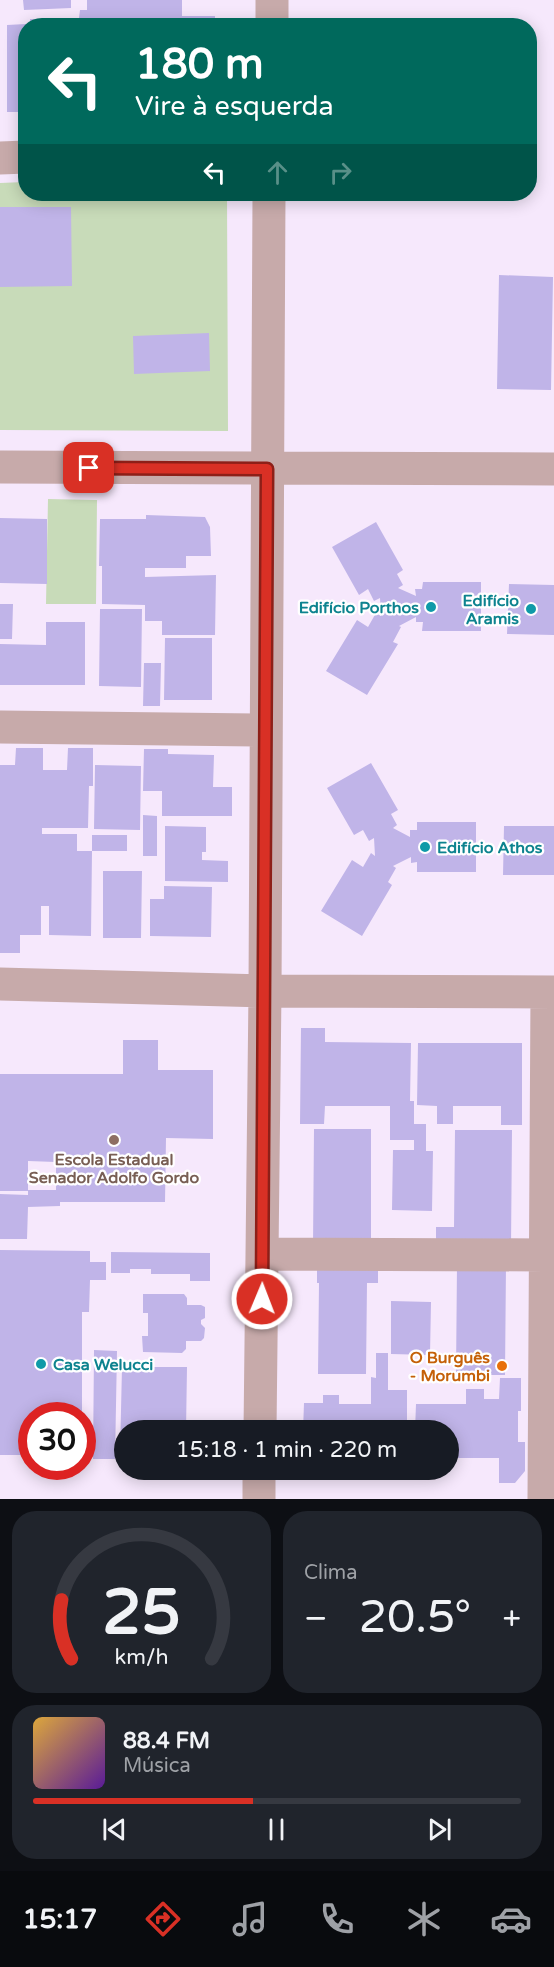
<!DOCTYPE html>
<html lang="pt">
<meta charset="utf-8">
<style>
body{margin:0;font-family:"Varela Round",sans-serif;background:#20242c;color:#f1f3f6;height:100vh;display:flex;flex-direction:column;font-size:22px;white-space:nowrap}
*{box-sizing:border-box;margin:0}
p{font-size:20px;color:#9ea1a6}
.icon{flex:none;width:33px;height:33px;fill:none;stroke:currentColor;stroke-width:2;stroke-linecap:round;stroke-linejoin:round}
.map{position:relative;height:1499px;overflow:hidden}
.side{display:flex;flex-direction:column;gap:12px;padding:12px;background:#0d0f14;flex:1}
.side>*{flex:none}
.banner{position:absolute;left:18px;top:18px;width:519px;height:183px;border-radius:24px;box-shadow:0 3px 15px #0003;background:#00695c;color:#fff;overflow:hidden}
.speed{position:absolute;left:18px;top:1402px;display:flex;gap:12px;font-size:30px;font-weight:700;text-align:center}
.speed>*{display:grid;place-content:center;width:78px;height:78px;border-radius:50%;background:#171b24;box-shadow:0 3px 15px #0003;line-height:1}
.speed .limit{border:9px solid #d22;background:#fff;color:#111}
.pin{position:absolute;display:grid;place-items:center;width:51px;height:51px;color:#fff;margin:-26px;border-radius:12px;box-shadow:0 3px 9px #0006}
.me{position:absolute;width:66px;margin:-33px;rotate:1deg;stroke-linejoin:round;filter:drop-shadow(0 0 4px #0008)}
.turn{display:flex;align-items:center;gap:21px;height:126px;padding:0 18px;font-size:27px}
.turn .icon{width:78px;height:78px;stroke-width:2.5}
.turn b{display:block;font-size:42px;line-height:51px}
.lanes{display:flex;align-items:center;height:57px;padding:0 18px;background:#0003;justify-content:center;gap:30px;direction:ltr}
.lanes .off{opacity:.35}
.big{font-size:45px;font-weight:600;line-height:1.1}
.side .card{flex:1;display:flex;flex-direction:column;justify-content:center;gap:9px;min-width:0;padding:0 21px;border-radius:24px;background:#20242c}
.side .dial{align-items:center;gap:0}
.dial svg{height:156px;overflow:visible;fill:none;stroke:#363941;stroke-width:7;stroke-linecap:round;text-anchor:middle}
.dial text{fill:#f1f3f6;stroke:none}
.song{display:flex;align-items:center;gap:18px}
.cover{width:72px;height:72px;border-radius:9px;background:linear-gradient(135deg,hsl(40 70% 55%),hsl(270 70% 35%))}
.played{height:6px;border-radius:3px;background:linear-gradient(90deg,#d93025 45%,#363941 45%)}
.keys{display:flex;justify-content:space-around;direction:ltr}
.heat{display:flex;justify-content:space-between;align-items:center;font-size:33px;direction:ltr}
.side .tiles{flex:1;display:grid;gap:12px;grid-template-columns:1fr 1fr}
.card:last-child{grid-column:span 2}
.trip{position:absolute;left:114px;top:1420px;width:345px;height:60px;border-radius:30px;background:#171b24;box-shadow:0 3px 15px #0003;font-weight:600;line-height:60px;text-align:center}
.tabs{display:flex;height:96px;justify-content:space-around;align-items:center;background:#090b0e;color:#9ea1a6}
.tabs .icon{width:42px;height:42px}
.tabs .active{color:#d93025}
.tabs b{font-size:27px;color:#f1f3f6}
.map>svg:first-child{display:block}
</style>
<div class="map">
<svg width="554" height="1499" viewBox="0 0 554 1499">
<rect width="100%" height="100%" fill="#f6e8fc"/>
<path fill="#c8dbb9" d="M25 182 26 194H227L228 431 0 430V183Z
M48 499 97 500 96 604H46Z"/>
<path fill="#c0b4e8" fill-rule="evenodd" d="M23 0H71V8L24 10Z
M87 0H182V16H215V26H73V18H79L80 10H87Z
M30 19 68 20V26H30Z
M26 24V112H7V25Z
M0 207H71L72 286 0 287Z
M499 275 553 277 551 390 497 389Z
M209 333 210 371 134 374 133 336Z
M146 515 205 517 210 527 211 556H186V568H145V577L216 575 215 635H162V621H145V605L102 604V566H99L100 519H146Z
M0 518 47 519V584L0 583Z
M376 522 403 570 397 574 403 585 398 588 416 596 415 589H422L423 582H481V631H422L423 622H416V617L399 626 401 627 393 642 398 644 367 695 326 671 357 620 368 627 376 613 381 616 380 598 374 601 368 589 359 595 332 547Z
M509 584 554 585V635L507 634Z
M0 604H13L12 639H0Z
M100 609H142L141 687 99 686Z
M46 622H85V685H0V644L46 645Z
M165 638H212V700H164Z
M144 663H161L160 706H143Z
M16 748H43V770H67L68 748H93V786H89L88 828H42V834H77V851H92V835H127V851H92L91 936 49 935V906H41V935H20V953H0V765H15Z
M144 749H168V754L214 755 213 787H232V816H162V791H143Z
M371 763 398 810 391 814 397 825 393 828 410 837V830H417V822H476V872H417V862L411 863V857L393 866 396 868 388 882 392 885 362 936 321 911 352 860 363 867 371 853 375 856 374 838 369 841 363 830 354 835 327 788Z
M95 765 141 766 140 830 94 829Z
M143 815 157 816V856H143Z
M165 826 206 827V852H202V860L228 861V882L165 881Z
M504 826H554V875H503Z
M103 871H142L141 938H103Z
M164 886 212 887 211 937 150 936V899H164Z
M301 1028H325V1042L411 1043 410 1101H414V1124H426V1151H433L432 1211 392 1210 393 1150H414V1140H390V1106H325L324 1124H300Z
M123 1040H158V1070H213V1139L166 1138 165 1202H60V1206L28 1207 27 1239H0V1194L28 1195V1191H0V1074H123ZM28 1161 56 1162V1190H28Z
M418 1043H522V1125H501V1106H453V1124H437V1106L417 1105Z
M314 1129H371V1246H313Z
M455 1130H512L511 1247H436V1227H454Z
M0 1250 90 1251V1262H106V1280H90L89 1312H82V1416H32V1455H0Z
M111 1252 210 1253V1281H190V1274H151V1269H130V1273H111Z
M317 1262 378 1263V1283H367L366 1374H318L319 1283H317Z
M457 1264H506L505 1375H456Z
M143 1294H184L187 1298V1305H201L205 1307V1318L201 1320V1324L205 1328 204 1338 201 1341H186V1349L182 1353 143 1352 142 1336H148V1313H143Z
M391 1301 431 1302 430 1355 391 1354Z
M94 1350 117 1351 115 1459H93Z
M376 1353H388V1390H407V1431H303L304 1403H323V1395H339V1404H371V1377L376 1378Z
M122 1367H187L186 1431H124V1454H120Z
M500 1378H521V1411H518V1442H525V1471L515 1483H499V1458H448V1431H415L416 1404H466V1389H484V1399H499Z"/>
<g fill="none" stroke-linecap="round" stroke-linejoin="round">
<path stroke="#c7aaaa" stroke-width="33" d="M272 26V0
M0 158 26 157
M0 467 554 469
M0 727 265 730
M0 984 265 991 554 992
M262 1254 545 1255
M260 1431 265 991 269 194
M259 1499V1470
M544 1499 547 992"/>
</g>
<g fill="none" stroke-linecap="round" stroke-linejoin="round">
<g stroke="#8d1f18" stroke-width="15">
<path id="route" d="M89 468 267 469 262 1299"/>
</g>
<use href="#route" stroke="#d93025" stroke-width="10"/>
</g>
<g fill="#0f9aa8" stroke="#fff" stroke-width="2">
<circle cx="431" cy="607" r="6"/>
<circle cx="531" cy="609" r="6"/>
<circle cx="425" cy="847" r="6"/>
<circle cx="41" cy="1364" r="6"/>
</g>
<circle fill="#8d6e63" stroke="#fff" stroke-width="2" cx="114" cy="1140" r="6"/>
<circle fill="#e8710a" stroke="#fff" stroke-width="2" cx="502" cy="1366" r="6"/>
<g text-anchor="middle" stroke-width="4.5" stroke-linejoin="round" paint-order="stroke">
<g font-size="16" font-weight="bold" fill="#0d838f" stroke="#fff" text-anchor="end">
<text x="519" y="606">Edifício<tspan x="519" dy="18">Aramis</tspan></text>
<text x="419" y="613">Edifício Porthos</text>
<text x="437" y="853" text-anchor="start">Edifício Athos</text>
<text x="53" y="1370" text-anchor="start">Casa Welucci</text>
</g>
<g font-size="16" font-weight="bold" fill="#785e54" stroke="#fff">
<text x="114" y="1165">Escola Estadual<tspan x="114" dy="18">Senador Adolfo Gordo</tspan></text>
</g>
<g font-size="16" font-weight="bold" fill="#c56008" stroke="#fff" text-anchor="end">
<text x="490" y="1363">O Burguês<tspan x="490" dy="18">- Morumbi</tspan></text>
</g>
</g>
</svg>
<div class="speed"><div class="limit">30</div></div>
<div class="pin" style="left:89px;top:468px;background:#d93025"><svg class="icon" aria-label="arrive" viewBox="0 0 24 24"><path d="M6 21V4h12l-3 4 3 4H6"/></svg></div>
<svg class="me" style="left:262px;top:1299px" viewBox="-20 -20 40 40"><circle r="17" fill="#d93025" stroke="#fff" stroke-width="3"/><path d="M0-11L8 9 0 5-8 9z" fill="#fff"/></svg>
<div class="trip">15:18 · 1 min · 220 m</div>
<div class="banner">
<div class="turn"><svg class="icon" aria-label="left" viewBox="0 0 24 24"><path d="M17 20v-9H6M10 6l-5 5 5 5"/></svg><div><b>180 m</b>Vire à esquerda</div></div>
<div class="lanes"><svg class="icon" aria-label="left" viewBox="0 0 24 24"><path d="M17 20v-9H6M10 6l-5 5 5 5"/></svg><svg class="icon off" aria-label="ahead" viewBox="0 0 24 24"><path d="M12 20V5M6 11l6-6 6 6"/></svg><svg class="icon off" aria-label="right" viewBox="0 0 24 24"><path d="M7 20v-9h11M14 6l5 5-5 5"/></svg></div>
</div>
</div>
<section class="side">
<div class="tiles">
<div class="card dial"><svg viewBox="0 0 100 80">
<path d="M14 69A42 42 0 1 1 86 69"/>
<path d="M14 69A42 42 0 0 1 9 39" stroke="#d93025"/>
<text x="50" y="56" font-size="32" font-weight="700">25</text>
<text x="50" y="72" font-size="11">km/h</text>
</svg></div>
<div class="card"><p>Clima</p>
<div class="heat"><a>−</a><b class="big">20.5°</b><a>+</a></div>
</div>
<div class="card">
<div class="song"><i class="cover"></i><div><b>88.4 FM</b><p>Música</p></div></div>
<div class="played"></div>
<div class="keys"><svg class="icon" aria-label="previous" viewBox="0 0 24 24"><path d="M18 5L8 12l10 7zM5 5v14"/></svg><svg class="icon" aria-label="pause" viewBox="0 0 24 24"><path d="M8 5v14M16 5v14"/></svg><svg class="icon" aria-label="next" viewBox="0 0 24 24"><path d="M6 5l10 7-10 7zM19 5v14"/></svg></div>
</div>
</div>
</section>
<nav class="tabs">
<b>15:17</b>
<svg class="icon active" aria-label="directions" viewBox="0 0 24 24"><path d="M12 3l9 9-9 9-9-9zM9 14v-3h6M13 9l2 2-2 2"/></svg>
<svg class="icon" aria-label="music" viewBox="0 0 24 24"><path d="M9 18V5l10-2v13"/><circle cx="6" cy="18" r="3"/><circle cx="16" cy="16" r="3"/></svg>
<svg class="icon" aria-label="phone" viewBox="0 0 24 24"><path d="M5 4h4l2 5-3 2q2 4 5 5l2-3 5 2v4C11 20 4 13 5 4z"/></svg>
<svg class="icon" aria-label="climate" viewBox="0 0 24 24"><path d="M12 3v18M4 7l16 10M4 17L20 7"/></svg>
<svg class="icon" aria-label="car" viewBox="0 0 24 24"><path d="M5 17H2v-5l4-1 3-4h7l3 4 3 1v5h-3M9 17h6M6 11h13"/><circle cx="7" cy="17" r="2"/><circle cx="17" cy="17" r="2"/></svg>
</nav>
